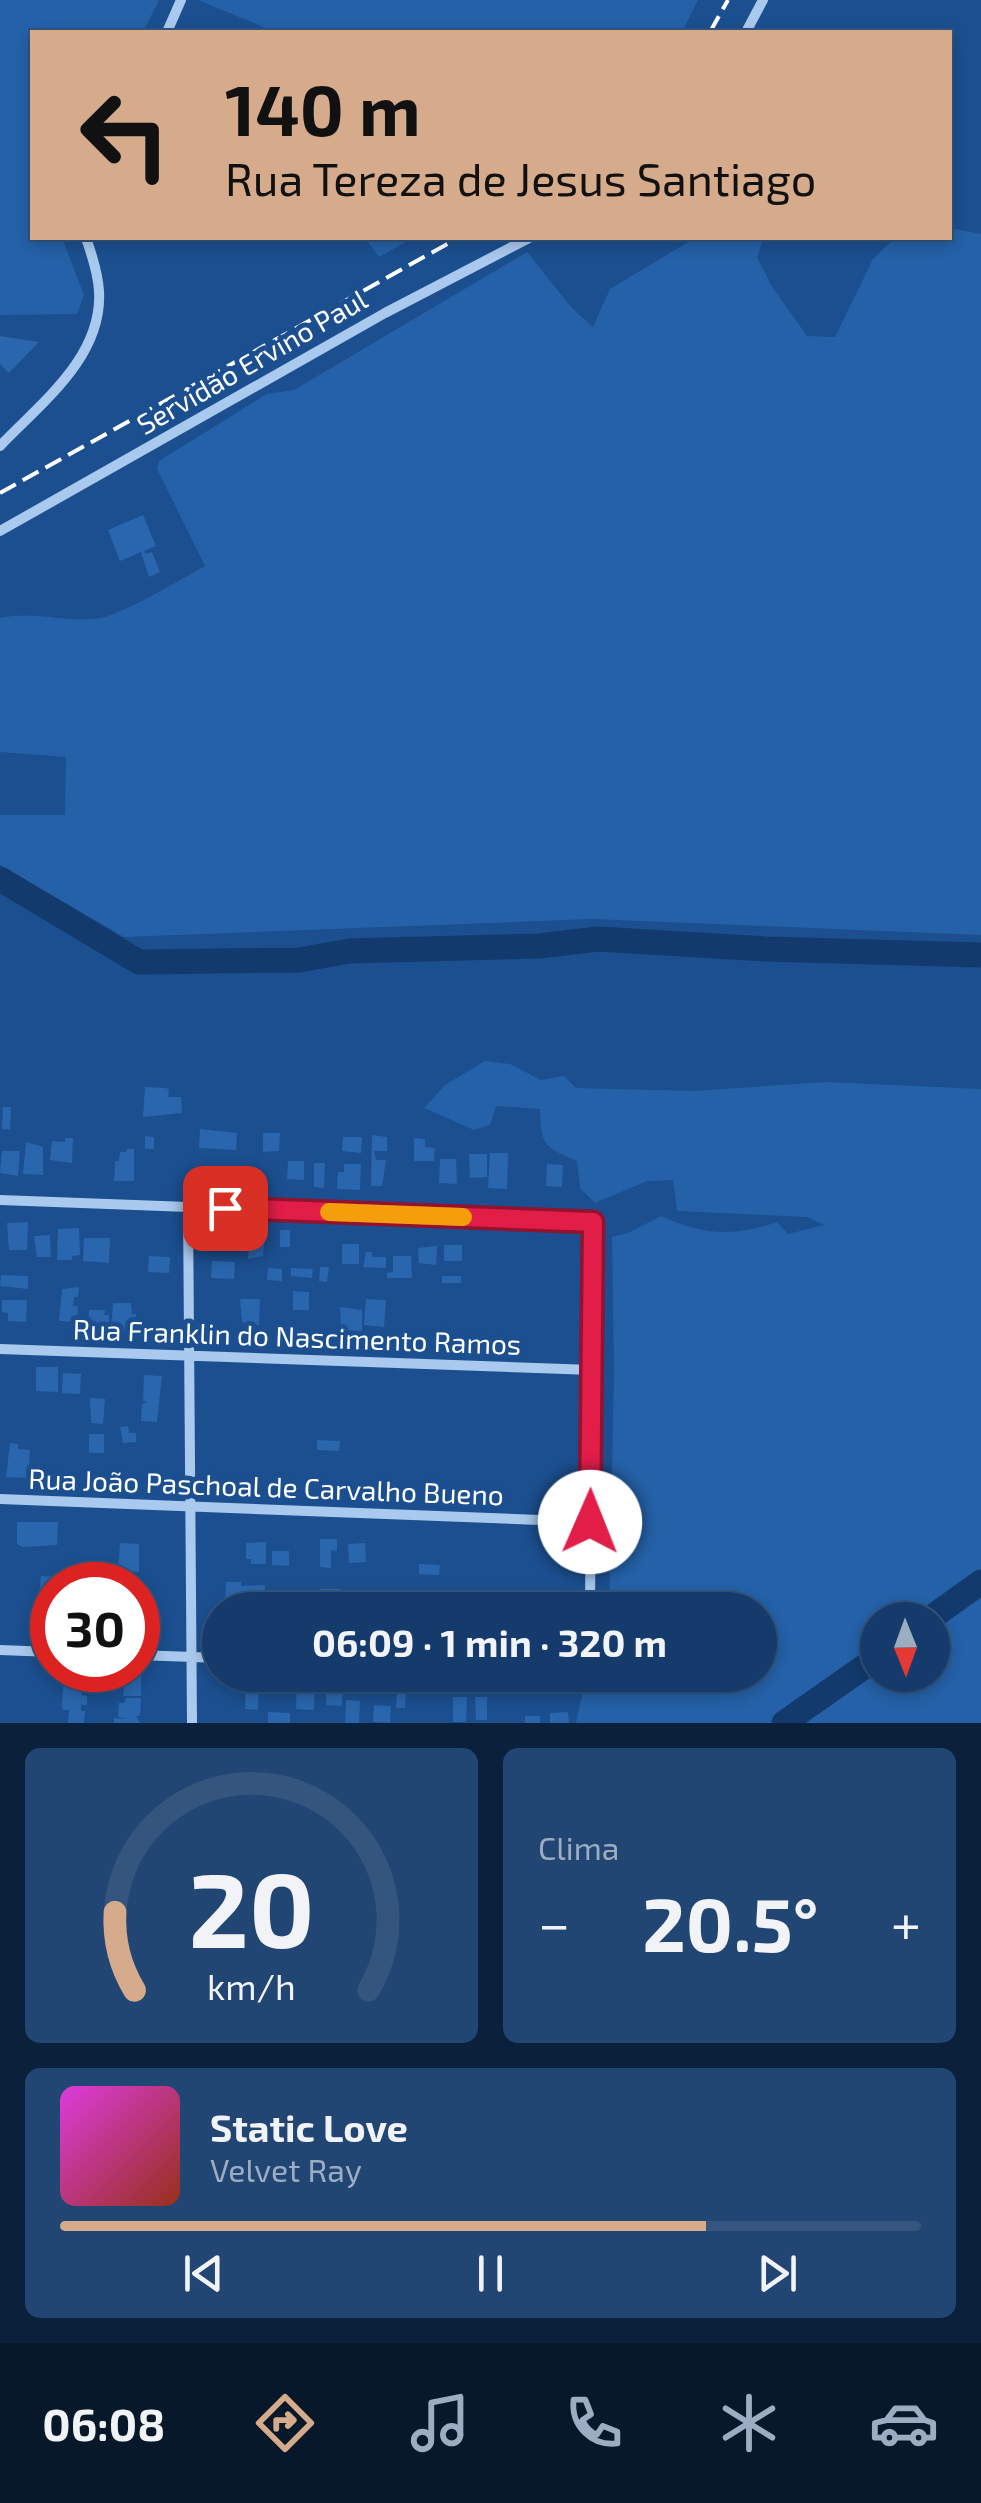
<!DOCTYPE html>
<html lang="pt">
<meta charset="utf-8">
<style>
body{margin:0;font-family:"Exo 2",sans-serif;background:#214673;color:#f1f3f6;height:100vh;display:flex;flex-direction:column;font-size:38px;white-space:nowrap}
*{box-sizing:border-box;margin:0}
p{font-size:32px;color:#9dadc1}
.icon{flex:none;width:55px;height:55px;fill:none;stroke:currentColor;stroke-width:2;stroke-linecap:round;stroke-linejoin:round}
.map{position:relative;height:1723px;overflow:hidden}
.panel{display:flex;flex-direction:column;gap:25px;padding:25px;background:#0b203b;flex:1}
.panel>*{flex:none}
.top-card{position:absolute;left:30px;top:30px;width:922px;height:210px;border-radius:0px;box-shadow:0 5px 15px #0003,0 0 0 2px #33557e;background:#d6ab8b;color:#111;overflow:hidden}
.needle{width:65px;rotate:179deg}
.tools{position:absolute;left:860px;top:1602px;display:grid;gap:20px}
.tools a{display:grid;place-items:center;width:90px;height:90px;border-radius:50%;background:#143b6b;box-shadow:0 5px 15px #0003,0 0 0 2px #33557e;font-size:50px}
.speed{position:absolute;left:30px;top:1562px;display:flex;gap:20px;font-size:50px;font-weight:700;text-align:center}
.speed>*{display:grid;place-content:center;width:130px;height:130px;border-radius:50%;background:#143b6b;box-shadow:0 5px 15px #0003,0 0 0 2px #33557e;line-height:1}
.speed .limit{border:15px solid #d22;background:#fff;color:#111}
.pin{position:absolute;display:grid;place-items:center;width:85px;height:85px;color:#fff;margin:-42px;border-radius:20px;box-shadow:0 5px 15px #0006}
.me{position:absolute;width:110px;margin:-55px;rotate:1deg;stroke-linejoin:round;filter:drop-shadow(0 0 8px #0008)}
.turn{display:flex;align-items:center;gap:35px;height:210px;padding:0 30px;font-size:45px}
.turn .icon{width:130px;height:130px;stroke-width:2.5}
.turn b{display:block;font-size:70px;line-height:85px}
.big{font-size:75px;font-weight:700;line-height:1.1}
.panel .tile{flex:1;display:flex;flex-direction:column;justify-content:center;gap:15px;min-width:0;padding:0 35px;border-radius:15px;background:#214673}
.panel .dial{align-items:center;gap:0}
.dial svg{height:260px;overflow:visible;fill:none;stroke:#33557e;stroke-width:7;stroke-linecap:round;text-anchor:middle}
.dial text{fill:#f1f3f6;stroke:none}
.song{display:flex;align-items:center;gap:30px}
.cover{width:120px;height:120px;border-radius:15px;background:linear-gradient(135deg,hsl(300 70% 55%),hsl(10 70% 35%))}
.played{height:10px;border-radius:5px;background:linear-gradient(90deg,#d6ab8b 75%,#33557e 75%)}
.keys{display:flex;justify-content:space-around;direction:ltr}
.heat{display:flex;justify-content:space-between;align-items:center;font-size:55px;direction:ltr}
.panel .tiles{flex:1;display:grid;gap:25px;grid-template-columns:1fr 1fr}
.tile:last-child{grid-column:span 2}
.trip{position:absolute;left:202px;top:1592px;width:575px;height:100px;border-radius:50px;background:#143b6b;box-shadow:0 5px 15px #0003,0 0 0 2px #33557e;font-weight:700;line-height:100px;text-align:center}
.tab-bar{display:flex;height:160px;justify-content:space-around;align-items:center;background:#08182b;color:#9dadc1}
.tab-bar .icon{width:70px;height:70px}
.tab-bar .selected{color:#d6ab8b}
.tab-bar b{font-size:45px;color:#f1f3f6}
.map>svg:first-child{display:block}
</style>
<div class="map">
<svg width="981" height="1723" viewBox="0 0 981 1723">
<rect width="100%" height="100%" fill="#1b4f8f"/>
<path fill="#2461a8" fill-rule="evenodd" d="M0 0H159L143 32H32V238H62L84 295 77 314 0 315Z
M198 0H698L682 32H275Z
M950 228 981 234V935L592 919 124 937 0 865V815H65L66 757 0 752V618C38 610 65 624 100 618 123 614 182 579 205 566L157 469 159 461 267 394 294 390 527 252 571 307 593 327 610 289 695 238H764L757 257 771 285 807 336 835 337 873 259 895 238H950Z
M365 238H413L379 257Z
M485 1061 510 1064 541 1080 564 1076 576 1088 694 1091 826 1082 981 1089V1723H576L583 1692 597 1675H760V1610H609L614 1371 612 1237 628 1233 661 1216C703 1235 734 1237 777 1222L788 1234 824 1225 807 1217 677 1211 673 1180 647 1181 595 1203 580 1188 577 1161C545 1148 540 1144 540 1109L496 1106 490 1125 474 1130 424 1108 445 1085ZM932 1620V1675H878V1620Z"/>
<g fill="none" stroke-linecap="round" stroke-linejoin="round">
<path stroke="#123a6d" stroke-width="25" d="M0 879 139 962 299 960 349 951 539 946 598 939 766 949 981 955
M928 1620 981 1582
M784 1723 878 1657"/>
</g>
<path fill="#2a66ad" d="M0 336 39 342 9 373 0 364Z
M143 515 156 546 144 551 146 554 152 552 160 572 149 577 141 552 120 561 108 530Z
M145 1087 165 1088 169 1089 168 1097H181L182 1113 143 1117Z
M3 1107H11L10 1130 2 1129Z
M200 1129 237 1133 236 1150 199 1148Z
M263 1133H280L279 1151 263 1152Z
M372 1135 387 1137V1151H374L376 1160H386L382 1186H371Z
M145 1136 154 1137V1149H145Z
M343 1137H362L361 1153 342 1151Z
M65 1138H73L72 1163 50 1160 52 1141 65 1142Z
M414 1138 425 1139V1147L435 1148 434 1161H414Z
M26 1142 43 1147V1175L23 1174Z
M127 1149H134V1181H114L115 1161H119L120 1152H126Z
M2 1151H20L18 1176 0 1173Z
M490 1153H508L507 1189 488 1188Z
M469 1154H487V1177L470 1178Z
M440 1159H456L457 1184 439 1183Z
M288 1161H304V1180L287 1179Z
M314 1163H325L324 1188 314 1187Z
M344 1164H361L360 1190 337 1189 338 1172H344Z
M547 1164 563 1165 562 1187 546 1186Z
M28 1222 27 1250H9L7 1223Z
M79 1228 80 1255 72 1256V1260H57L58 1229Z
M280 1230H290V1247H280Z
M244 1232 265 1234 263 1256 248 1259 249 1248H243Z
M50 1235 51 1257H37L34 1236Z
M84 1238H110L109 1263 83 1261Z
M342 1244H359V1264H342Z
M444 1245H462V1261H444Z
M437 1246 436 1265 419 1263 418 1248Z
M366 1252H372V1257H386V1268L363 1267Z
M149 1256 170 1257 169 1273 148 1272Z
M393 1256H411L412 1278H387V1273L393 1272Z
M212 1261 235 1262 234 1279 211 1278Z
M320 1267H329L327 1282 319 1281Z
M268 1268 282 1269V1281L267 1280Z
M291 1268 313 1269 312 1278 291 1276Z
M1 1275 28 1276V1289L0 1286Z
M442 1276H461V1283H442Z
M79 1287 78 1297H74L73 1306H78L77 1322 59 1321 62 1289Z
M293 1291 309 1292V1310H293Z
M240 1299H260L259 1325 245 1324 242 1321Z
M366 1299 386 1300 384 1327 364 1325Z
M2 1300H27L26 1322 8 1321V1313L2 1312Z
M113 1303H131L132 1314H136L135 1332H111Z
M340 1307 362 1310V1335L341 1330Z
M89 1310H105L104 1315H109V1332H88Z
M36 1367H58V1392L36 1391Z
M63 1373 81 1374 80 1394 62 1393Z
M144 1375 162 1376 157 1422 141 1421 142 1404 148 1402 143 1401Z
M90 1398 105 1399 103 1424 91 1423Z
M128 1426 129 1433H136V1442L123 1443 120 1427Z
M89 1434H104V1453H89Z
M317 1440 340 1441 339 1451 317 1450Z
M10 1443 18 1444V1449L30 1450 28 1478 6 1477Z
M17 1522H58L57 1545 22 1547 17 1544Z
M320 1539H337V1551L331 1550V1568L320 1567Z
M266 1542V1564H251V1559H246V1543Z
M120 1543 139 1544V1572L118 1571Z
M365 1543 366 1562 349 1563 348 1544Z
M272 1551H289V1566L272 1565Z
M419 1564 440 1565 439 1575 419 1574Z
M41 1576 59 1577V1585H52V1597H39Z
M226 1582H241V1586L265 1585V1602L240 1601V1610H225Z
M320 1589H340V1607H320Z
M491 1593H515L514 1607H509V1603L491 1602Z
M126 1674 141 1675V1696H123Z
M64 1680H86V1691H81V1695L87 1696V1705H81V1711H85L84 1723H68L69 1710H63L62 1704Z
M297 1682 315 1683 314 1710 296 1709Z
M246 1685 259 1686 258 1710 245 1709Z
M326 1685 343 1686 342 1706 326 1705Z
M397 1691 406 1692 405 1708H396Z
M453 1697H467L466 1722H453Z
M475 1697H487V1720H476Z
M126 1698H141L140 1716H136L140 1723H114V1718L128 1719 118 1717 119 1703H124Z
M346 1700 360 1701 359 1723H345Z
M374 1705 391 1706 390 1723 373 1722Z
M268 1712 290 1713V1723H268Z
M568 1712 569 1723H550V1713Z
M525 1716H540V1723H525Z"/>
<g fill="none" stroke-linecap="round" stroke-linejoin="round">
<path stroke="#a9c9ee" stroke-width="10" d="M167 32 181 0
M746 32 763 0
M0 446C41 403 103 357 99 291 98 273 92 255 86 238
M0 531 385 313 529 238
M0 1200 593 1222 590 1610
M188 1207 192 1723
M0 1349 592 1370
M0 1499 591 1522
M0 1650 52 1652
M138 1655 220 1658"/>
<path stroke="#fff" stroke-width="4" stroke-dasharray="18 8" stroke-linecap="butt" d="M710 32 728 0
M0 493 458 238"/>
</g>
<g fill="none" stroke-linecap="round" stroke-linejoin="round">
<g stroke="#92132f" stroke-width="25">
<path id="route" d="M225 1208 593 1222 590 1522"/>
</g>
<use href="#route" stroke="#e11d48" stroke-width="18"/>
<path stroke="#f59e0b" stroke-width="18" d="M329 1212 463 1217"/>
</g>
<g text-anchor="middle" stroke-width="10" stroke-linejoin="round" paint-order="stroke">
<g font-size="28" fill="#fff" stroke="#1b4f8f">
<text transform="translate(252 362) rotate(-30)" y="10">Servidão Ervino Paul</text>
<text transform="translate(297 1337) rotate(2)" y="10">Rua Franklin do Nascimento Ramos</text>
<text transform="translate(266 1487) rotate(2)" y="10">Rua João Paschoal de Carvalho Bueno</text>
</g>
</g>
</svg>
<div class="tools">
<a><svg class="needle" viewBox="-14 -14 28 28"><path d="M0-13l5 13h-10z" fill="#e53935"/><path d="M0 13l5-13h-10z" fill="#9dadc1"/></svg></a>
</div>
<div class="speed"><div class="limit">30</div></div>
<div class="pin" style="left:225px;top:1208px;background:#d93025"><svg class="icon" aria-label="arrive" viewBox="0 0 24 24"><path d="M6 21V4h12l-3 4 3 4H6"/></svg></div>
<svg class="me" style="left:590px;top:1522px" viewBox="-20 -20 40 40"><circle r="19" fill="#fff"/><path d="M0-13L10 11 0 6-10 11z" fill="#e11d48"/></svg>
<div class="trip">06:09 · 1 min · 320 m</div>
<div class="top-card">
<div class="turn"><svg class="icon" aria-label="left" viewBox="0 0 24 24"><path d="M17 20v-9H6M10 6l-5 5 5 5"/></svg><div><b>140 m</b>Rua Tereza de Jesus Santiago</div></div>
</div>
</div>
<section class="panel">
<div class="tiles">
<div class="tile dial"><svg viewBox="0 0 100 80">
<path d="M14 69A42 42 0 1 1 86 69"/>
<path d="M14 69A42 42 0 0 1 8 45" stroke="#d6ab8b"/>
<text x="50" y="56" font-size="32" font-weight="700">20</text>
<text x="50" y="72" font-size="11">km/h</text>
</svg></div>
<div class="tile"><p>Clima</p>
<div class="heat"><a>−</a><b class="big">20.5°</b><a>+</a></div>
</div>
<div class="tile">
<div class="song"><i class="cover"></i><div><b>Static Love</b><p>Velvet Ray</p></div></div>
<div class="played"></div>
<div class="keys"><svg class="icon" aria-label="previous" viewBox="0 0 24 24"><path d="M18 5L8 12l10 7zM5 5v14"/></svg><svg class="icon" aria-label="pause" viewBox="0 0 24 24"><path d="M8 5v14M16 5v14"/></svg><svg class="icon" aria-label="next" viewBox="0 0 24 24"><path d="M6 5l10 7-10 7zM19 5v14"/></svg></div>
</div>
</div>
</section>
<nav class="tab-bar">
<b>06:08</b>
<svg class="icon selected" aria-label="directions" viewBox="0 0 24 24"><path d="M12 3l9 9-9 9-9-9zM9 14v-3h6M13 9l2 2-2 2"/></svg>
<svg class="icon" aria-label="music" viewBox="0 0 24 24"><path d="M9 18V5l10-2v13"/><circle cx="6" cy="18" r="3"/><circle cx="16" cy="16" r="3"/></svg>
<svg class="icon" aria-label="phone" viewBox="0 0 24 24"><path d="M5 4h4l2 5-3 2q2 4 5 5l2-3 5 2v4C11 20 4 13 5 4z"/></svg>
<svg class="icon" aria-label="climate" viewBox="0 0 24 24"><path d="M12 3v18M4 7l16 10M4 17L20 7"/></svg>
<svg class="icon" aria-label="car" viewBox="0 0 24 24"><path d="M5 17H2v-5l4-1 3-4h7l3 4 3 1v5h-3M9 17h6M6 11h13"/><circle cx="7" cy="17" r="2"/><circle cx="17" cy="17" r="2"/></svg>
</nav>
